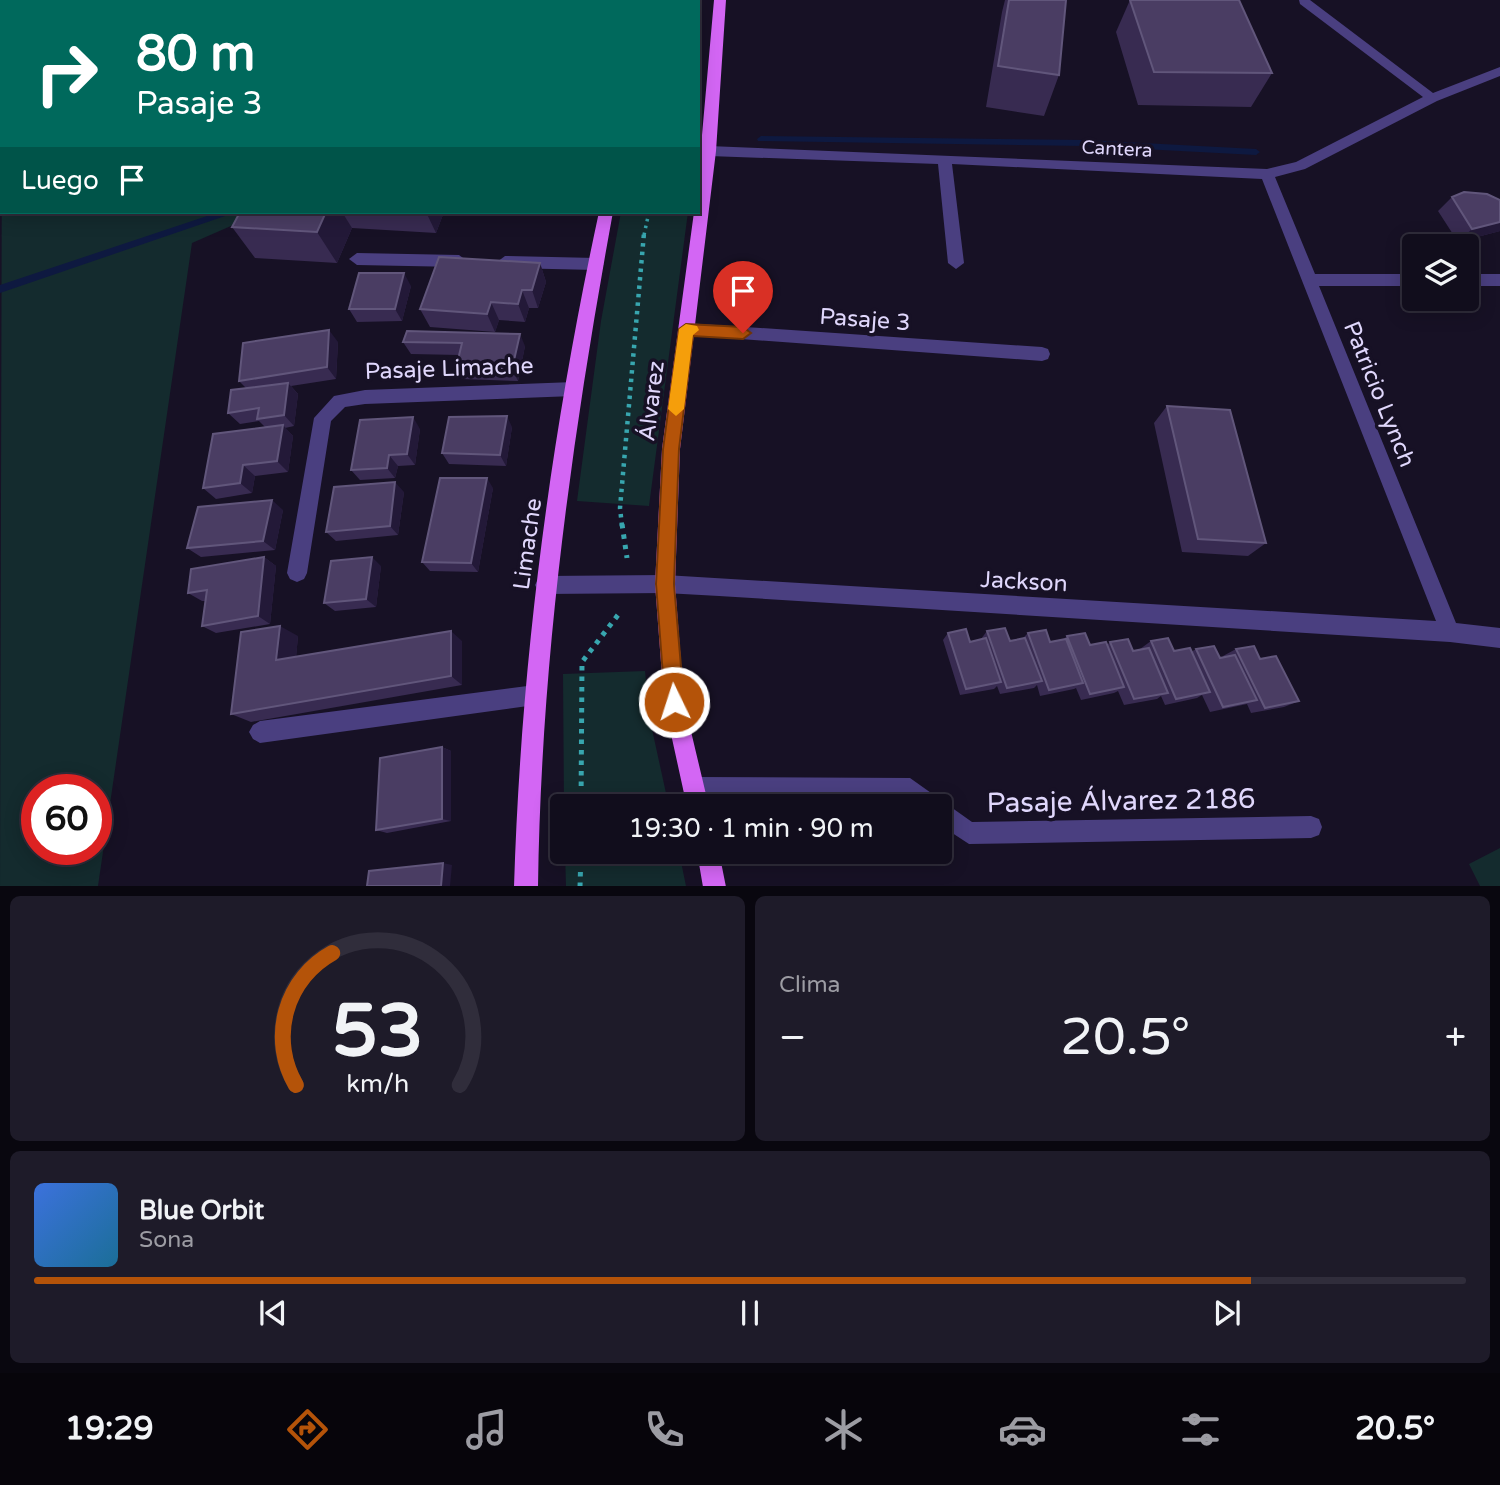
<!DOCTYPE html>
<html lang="es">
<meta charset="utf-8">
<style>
body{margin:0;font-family:"Varela Round",sans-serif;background:#1e1b29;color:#f1f3f6;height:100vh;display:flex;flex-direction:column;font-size:26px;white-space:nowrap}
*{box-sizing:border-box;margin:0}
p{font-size:23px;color:#9c9ca3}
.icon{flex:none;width:38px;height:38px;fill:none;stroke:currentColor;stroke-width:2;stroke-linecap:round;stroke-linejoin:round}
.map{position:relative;height:886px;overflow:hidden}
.panel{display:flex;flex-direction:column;gap:10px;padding:10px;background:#09070f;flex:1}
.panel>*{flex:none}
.top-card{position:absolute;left:0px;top:0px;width:700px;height:214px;box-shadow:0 4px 18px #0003,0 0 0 2px #302d3b;background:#00695c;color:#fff;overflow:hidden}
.fabs{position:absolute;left:1402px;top:234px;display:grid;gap:14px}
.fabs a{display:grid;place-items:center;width:77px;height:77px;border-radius:7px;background:#110d1c;box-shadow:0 4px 18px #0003,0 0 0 2px #302d3b;font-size:35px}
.speed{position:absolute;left:21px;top:774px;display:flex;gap:14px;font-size:35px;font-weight:700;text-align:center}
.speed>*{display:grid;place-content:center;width:91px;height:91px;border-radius:50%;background:#110d1c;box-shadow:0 4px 18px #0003,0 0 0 2px #302d3b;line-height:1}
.speed .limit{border:10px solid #d22;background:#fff;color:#111}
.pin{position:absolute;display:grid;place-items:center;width:60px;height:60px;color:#fff;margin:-72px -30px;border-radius:50% 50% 50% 0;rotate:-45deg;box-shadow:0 0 7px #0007}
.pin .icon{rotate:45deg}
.me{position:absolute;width:77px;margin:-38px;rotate:356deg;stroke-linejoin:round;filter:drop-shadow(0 0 5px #0008)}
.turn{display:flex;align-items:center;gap:24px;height:147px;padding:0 21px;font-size:32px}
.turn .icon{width:91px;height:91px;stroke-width:2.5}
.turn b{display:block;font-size:49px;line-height:60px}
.then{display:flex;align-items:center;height:66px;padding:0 21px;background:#0003;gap:14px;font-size:26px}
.big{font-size:52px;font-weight:600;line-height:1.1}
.panel .widget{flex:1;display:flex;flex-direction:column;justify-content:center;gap:10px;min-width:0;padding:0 24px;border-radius:10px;background:#1e1b29}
.panel .dial{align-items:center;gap:0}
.dial svg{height:182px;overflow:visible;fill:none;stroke:#302d3b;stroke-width:7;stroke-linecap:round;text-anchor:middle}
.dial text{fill:#f1f3f6;stroke:none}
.song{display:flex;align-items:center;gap:21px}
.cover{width:84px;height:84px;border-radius:10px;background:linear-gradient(135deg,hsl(220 70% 55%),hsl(200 70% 35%))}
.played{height:7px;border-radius:4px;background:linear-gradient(90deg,#b45309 85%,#302d3b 85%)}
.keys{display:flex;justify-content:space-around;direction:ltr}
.heat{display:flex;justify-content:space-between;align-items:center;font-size:38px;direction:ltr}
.panel .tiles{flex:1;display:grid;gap:10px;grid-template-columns:1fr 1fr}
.widget:last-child{grid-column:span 2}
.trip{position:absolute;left:550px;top:794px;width:402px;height:70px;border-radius:7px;background:#110d1c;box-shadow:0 4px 18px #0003,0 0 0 2px #302d3b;font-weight:600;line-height:70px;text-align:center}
.menu{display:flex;height:112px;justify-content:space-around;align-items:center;background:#07050b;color:#9c9ca3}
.menu .icon{width:49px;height:49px}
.menu .current{color:#b45309}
.menu b{font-size:32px;color:#f1f3f6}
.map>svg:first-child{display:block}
</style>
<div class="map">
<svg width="1500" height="887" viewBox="0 0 1500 887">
<rect width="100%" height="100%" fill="#171125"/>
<path fill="#142b2e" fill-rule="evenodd" d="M2 101V212H263L192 243 98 886H0ZM37 789H96V849H37Z
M621 212H688L649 506 577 501 601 321Z
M645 671 650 720 669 807H564L563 674Z
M1500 848V886H1480L1469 864Z
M565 852H679L686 886H566Z"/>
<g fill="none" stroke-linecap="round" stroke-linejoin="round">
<path fill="#0e1940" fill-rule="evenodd" d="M761 136 1086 140 1256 149 1260 152 1256 155 1086 146 758 141 757 139Z
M219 212H232L231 214 0 293V285Z"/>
<path stroke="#38a6af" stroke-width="3.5" stroke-dasharray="2.5 4.5" stroke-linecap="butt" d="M644 235 649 212"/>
<path stroke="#38a6af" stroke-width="4.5" stroke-dasharray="3.5 5" stroke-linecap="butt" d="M622 526 620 508 644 233"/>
<path stroke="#38a6af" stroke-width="5" stroke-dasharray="4.5 6" stroke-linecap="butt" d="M622 524 627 558
M581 807 582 662 621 611
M580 887 581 852"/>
<path fill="#4a3f80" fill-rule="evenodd" d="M7 0H19V2H7Z
M71 0H93L70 2Z
M1299 0H1310L1433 93 1500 67V76L1437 101 1305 169 1275 177 1315 274H1414V286H1319L1456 623 1500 628V648L1450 642 719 596 665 593 545 594 538 591 535 585 538 579 545 576 665 575 1436 621 1262 179 952 164 964 263 956 269 948 263 938 164 709 156 702 151 709 146 1267 169 1296 162 1423 97 1300 4Z
M0 9H2V17H0Z
M2 38V51L0 52V39Z
M357 253 459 255 467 261 459 267 357 265 349 259Z
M505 256 596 258 604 264 596 270 505 268 497 262Z
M1466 274H1500V286H1466Z
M686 323 1042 347 1048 349 1050 354 1048 359 1042 361 686 335 678 329Z
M574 382 580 384 582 389 580 394 574 396 365 404 345 407 331 421 307 573 304 579 297 582 290 579 287 573 314 418 334 396 365 390Z
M535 685 542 688 545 695 542 702 535 705 260 743 253 739 249 732 253 725 260 721Z
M694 777 910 778 972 822 1311 816 1319 819 1322 827 1319 835 1311 838 969 844 940 825V807H916L907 800 694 799 686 796 683 788 686 780Z"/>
<path fill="#d366f4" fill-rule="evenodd" d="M625 0H637V2H625Z
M714 0H726L716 151 680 449 675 584 684 702 709 807H687L664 702 655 584 662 449 694 212H698V180Z
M599 212H613C572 436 541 659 538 887H514C521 659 551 434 599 212Z
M697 852H719L726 887H703Z"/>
</g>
<path fill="#382b51" d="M506 0H573V2H506Z
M1005 0H1066L1059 75 1044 116 986 107 1002 12Z
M1130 0H1239L1272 73 1251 107 1138 105 1116 32Z
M1452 197 1500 231 1458 242 1438 211Z
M240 212H444L436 233 352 228 337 263 255 258 232 227Z
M540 263 546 282 538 308H529L525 322 499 320 495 332 430 327 420 309Z
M411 286 402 321 357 322 349 309Z
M338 342 336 379 291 386 298 394 294 426 285 428 293 436 288 472 255 476 252 493 216 499 203 488 265 427 259 421 240 424 228 413 246 388 239 381Z
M403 342 525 346 518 381 462 379 456 368 459 355 411 354Z
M1167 406 1266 543 1248 556 1182 552 1154 423Z
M512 427 506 466 449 464 442 453Z
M420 429 415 465 398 466 395 478 360 480 351 470Z
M493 488 478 572 430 571 422 562Z
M404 492 398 535 336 541 326 532Z
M283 510 275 550 201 557 187 548Z
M264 557 276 566 270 624 216 633 202 626 205 601H202L188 593Z
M381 566 376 607 335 611 324 603Z
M987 631 1010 641 1023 638 1028 633 1050 642 1063 640 1067 636 1090 645H1107L1110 642 1133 651 1141 650 1140 649 1151 641 1174 651 1191 652 1196 649 1220 658 1224 657 1223 656 1236 649 1260 659 1299 701 1284 707 1251 713 1247 704 1210 712 1202 695 1197 698 1165 705 1161 696 1157 699 1124 705 1118 691 1114 693 1081 700 1076 688 1074 689 1040 696 1037 685 1034 688 1000 694 997 686 994 689 960 695 943 640 948 633 970 642 981 639Z
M298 636 296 657 462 641V685L251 722 231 714Z
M442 747 451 751V821L387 833 376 830Z"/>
<path fill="#231938" d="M292 0H307V2H292Z
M353 0H410V2H354Z
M326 212H342L352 228 337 263 317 232Z
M426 212H444L436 233Z
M1500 222V231L1458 242 1472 229Z
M540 263 546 282 538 308 532 290Z
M404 273 411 286 402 321 395 309Z
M522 290 529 308 525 322 518 304Z
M491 302 499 320 495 332 487 314Z
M329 330 338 342 336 379 327 367Z
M520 334 525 346 518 381 512 369Z
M288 383 298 394 294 426 284 415Z
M507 416 512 427 506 466 500 455Z
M413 417 420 429 415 465 407 454Z
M283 425 293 436 288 472 277 461Z
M389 455 398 466 395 478 387 468Z
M243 465 255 476 252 493 240 483Z
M487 478 493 488 478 572 471 563Z
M395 482 404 492 398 535 390 526Z
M272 500 283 510 275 550 263 541Z
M264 557 276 566 270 624 258 616Z
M372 557 381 566 376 607 366 599Z
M280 626 298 636 295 670 276 660Z
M451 631 462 641V685L451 676Z
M442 747 451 751V821L442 819Z
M443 863 452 865 450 886H441Z"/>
<path fill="#4a3d63" stroke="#61567b" stroke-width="2" d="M273 0H292V2H273Z
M305 0H343V1L337 2H305Z
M1009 0H1066L1059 75 998 66Z
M1130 0H1239L1272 73 1154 72Z
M1464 192 1487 194 1500 200V222L1472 229 1452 197Z
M240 212H326L317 232 232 227Z
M439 257 540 263 532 290H522L518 304 491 302 487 314 420 309Z
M359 273H404L395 309H349Z
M329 330 327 367 239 381 243 343Z
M407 331 520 334 512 369 456 368 462 343 403 342Z
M288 383 284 415 257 419 259 408 228 413 231 390Z
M1167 406 1230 410 1266 543 1198 539Z
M507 416 500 455 442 453 449 417Z
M413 417 407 454 389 455 387 468 351 470 360 420Z
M283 425 277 461 243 465 240 483 203 488 213 434Z
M440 478H487L471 563 422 562Z
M395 482 390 526 326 532 334 487Z
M272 500 263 541 187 548 198 507Z
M264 557 258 616 202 626 207 590 188 593 191 569Z
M372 557 366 599 324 603 331 561Z
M280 626 276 660 451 631V676L231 714 241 632Z
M1005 628 1010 641 1025 638 1042 681 1007 688 987 631Z
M966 629 970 642 986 638 1001 682 966 689 948 633Z
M1046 630 1050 642 1066 639 1083 683 1049 690 1028 633Z
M1085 633 1090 645 1106 642 1124 687 1090 694 1067 636Z
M1168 638 1174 651 1190 648 1210 692 1176 699 1151 641Z
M1128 639 1133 651 1149 648 1168 693 1134 699 1110 642Z
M1214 646 1220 658 1235 655 1257 700 1223 707 1196 649Z
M1254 646 1260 659 1276 656 1299 701 1265 708 1236 649Z
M442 747V819L376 830 380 758Z
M443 863 441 886H367L369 871Z"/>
<path fill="#b45309" stroke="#753606" stroke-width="2" d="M686 324 743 327 751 333 743 339 693 336 679 449 674 584 684 702 681 709 674 712 667 709 665 702 656 584 663 449 679 329Z"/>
<path fill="#f59e0b" d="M686 324 697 326 699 330 693 335 684 409 676 416 668 409 679 329Z"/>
<g text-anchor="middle" stroke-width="7" stroke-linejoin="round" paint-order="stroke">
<g font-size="19" fill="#e0d7fc" stroke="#171125">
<text transform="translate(1117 148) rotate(3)" y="7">Cantera</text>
</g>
<g font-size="23" fill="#e0d7fc" stroke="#171125">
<text transform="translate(865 319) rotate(4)" y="8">Pasaje 3</text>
<text transform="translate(449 368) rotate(-2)" y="8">Pasaje Limache</text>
<text transform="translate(1380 394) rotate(68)" y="8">Patricio Lynch</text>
<text transform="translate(651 401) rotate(-83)" y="8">Álvarez</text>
<text transform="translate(527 544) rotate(-82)" y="8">Limache</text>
<text transform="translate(1024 581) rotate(3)" y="8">Jackson</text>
</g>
<g font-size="28" fill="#e0d7fc" stroke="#171125">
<text transform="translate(1121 800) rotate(-1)" y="10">Pasaje Álvarez 2186</text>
</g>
</g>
</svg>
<div class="fabs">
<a><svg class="icon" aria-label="layers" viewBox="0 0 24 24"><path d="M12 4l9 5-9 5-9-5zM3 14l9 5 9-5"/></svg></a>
</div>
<div class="speed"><div class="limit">60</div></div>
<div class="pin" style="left:743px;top:333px;background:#d93025"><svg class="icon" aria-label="arrive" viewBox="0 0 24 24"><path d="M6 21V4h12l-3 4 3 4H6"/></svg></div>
<svg class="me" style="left:674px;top:702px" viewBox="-20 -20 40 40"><circle r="17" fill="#b45309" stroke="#fff" stroke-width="3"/><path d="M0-11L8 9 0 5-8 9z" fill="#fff"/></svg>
<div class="trip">19:30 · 1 min · 90 m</div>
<div class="top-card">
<div class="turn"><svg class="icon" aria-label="right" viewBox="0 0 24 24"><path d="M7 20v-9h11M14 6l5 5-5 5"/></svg><div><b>80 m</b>Pasaje 3</div></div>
<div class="then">Luego<svg class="icon" aria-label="arrive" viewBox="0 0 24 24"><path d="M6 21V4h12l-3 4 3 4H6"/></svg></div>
</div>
</div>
<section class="panel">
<div class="tiles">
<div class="widget dial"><svg viewBox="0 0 100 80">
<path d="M14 69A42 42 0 1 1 86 69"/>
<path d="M14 69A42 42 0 0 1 30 11" stroke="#b45309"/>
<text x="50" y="56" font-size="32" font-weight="700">53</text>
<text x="50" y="72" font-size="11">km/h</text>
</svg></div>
<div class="widget"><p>Clima</p>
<div class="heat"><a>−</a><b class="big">20.5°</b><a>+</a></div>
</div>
<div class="widget">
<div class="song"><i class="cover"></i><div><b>Blue Orbit</b><p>Sona</p></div></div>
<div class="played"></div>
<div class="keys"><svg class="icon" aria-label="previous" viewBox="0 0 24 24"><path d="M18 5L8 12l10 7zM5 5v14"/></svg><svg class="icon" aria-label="pause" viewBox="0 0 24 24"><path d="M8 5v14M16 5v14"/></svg><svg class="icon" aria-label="next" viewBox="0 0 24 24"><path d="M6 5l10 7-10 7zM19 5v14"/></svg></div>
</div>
</div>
</section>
<nav class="menu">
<b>19:29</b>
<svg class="icon current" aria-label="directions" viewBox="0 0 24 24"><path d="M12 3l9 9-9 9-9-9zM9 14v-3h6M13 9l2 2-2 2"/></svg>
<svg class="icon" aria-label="music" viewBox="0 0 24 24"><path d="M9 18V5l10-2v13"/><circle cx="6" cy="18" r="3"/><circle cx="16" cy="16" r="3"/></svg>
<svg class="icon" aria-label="phone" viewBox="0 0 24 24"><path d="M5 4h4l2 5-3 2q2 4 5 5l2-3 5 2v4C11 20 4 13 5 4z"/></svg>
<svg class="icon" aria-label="climate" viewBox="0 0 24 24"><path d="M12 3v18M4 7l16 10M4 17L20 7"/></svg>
<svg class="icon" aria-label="car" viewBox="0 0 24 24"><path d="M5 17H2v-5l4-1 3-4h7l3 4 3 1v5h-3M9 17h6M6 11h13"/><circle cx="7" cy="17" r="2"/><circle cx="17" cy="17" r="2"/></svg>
<svg class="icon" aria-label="filters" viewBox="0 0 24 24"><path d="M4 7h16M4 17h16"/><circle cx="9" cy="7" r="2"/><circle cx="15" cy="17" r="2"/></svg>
<b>20.5°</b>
</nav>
